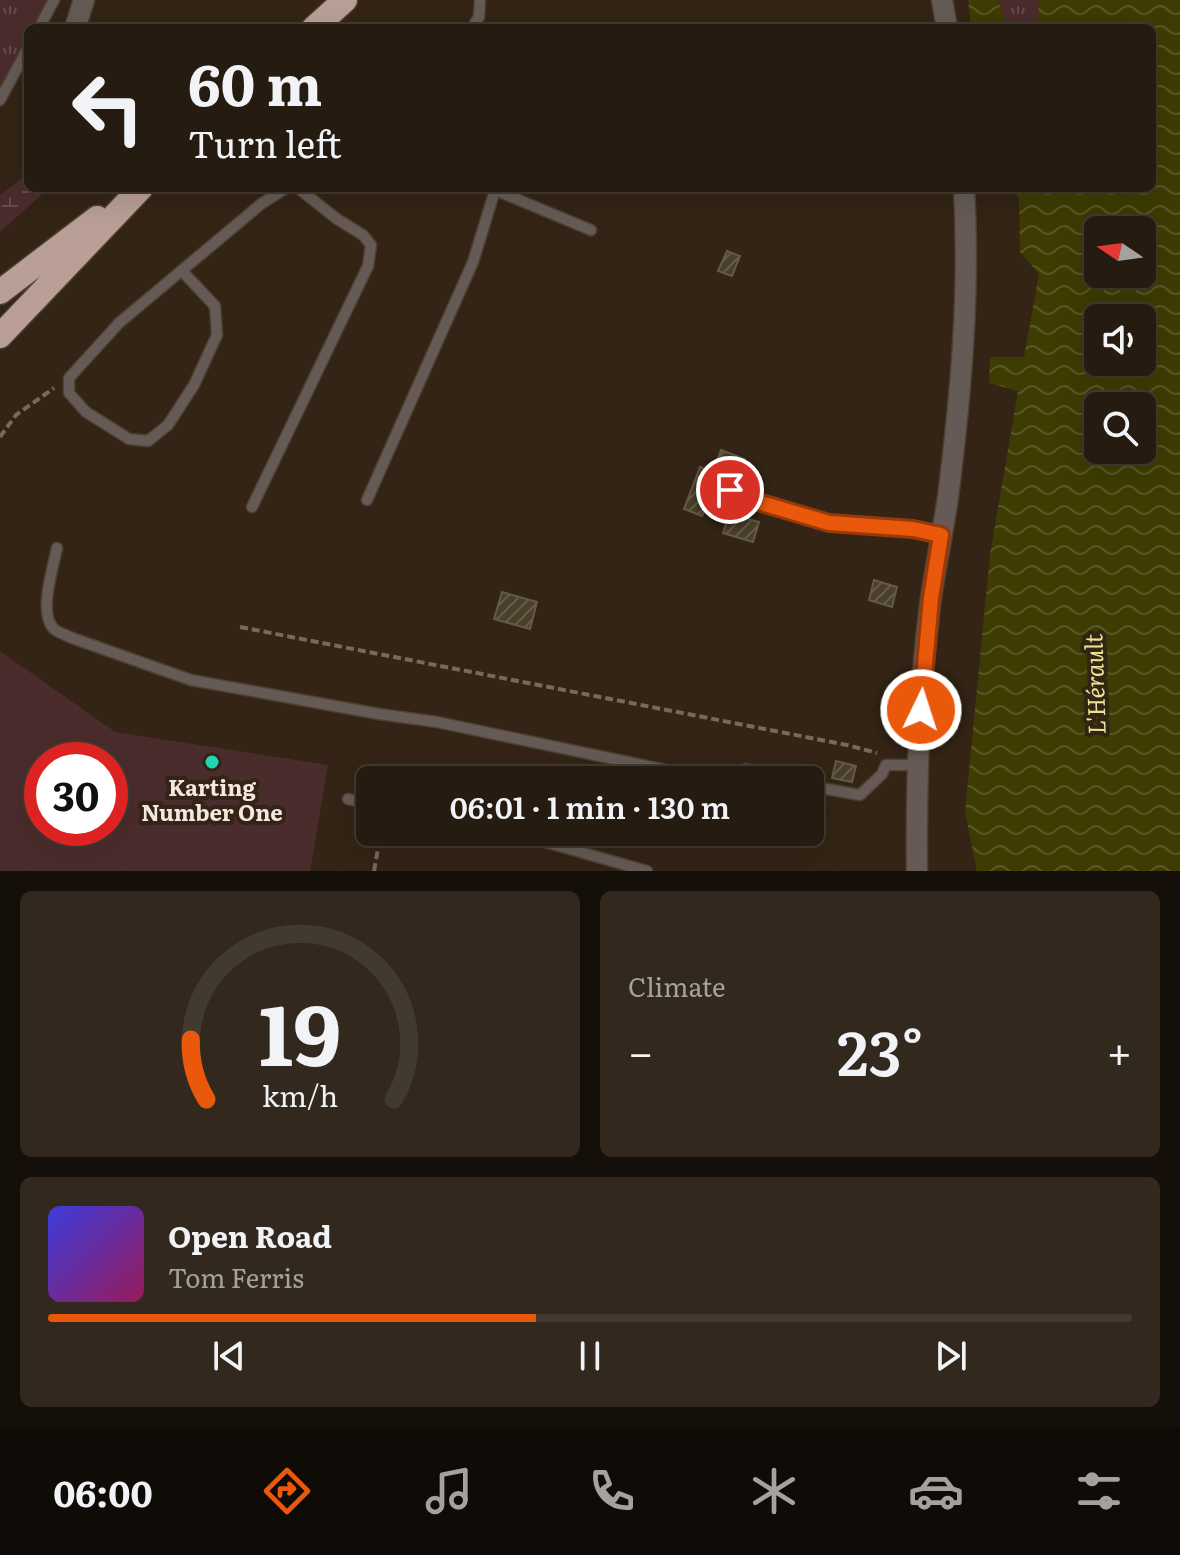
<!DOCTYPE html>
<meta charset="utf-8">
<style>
body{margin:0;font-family:Literata,serif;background:#32281e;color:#f1f3f6;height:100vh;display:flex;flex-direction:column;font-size:30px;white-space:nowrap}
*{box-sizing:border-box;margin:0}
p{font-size:26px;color:#a4a19f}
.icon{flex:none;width:44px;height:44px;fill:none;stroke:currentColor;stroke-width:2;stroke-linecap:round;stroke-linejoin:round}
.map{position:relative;height:871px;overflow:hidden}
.sheet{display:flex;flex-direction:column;gap:20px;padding:20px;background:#150f09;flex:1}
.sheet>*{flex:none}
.top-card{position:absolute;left:24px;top:24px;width:1132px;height:168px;border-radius:12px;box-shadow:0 8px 32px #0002,0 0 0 2px #423930;background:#261b10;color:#f1f3f6;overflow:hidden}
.needle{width:52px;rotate:283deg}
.buttons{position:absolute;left:1084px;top:216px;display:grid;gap:16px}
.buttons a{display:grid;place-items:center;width:72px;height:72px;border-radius:12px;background:#261b10;box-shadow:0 8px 32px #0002,0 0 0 2px #423930;font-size:40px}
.speed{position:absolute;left:24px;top:742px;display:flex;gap:16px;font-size:40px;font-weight:700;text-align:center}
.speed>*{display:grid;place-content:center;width:104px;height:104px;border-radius:50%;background:#261b10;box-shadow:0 8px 32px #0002,0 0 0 2px #423930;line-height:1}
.speed .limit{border:12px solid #d22;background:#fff;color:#111}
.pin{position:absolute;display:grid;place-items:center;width:68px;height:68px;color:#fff;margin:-34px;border:4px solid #fff;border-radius:50%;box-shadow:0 2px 8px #0007}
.me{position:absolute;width:88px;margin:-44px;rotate:4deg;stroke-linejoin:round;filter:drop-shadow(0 0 6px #0008)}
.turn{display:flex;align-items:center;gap:28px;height:168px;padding:0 32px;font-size:36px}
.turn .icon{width:104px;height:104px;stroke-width:2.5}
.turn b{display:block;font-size:56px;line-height:68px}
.big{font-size:60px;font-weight:600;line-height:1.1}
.sheet .card{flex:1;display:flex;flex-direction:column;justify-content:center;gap:12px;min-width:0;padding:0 28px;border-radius:12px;background:#32281e}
.sheet .dial{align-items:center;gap:0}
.dial svg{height:208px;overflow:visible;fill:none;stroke:#423930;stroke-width:7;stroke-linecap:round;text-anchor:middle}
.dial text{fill:#f1f3f6;stroke:none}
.song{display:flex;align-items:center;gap:24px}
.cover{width:96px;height:96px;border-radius:12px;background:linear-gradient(135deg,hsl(240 70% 55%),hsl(330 70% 35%))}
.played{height:8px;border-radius:4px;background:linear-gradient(90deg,#ea580c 45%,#423930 45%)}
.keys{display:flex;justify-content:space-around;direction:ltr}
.heat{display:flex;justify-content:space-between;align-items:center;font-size:44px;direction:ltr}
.sheet .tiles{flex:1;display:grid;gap:20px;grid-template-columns:1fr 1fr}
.card:last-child{grid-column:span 2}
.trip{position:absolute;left:356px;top:766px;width:468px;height:80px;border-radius:12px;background:#261b10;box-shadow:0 8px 32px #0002,0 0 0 2px #423930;font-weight:600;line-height:80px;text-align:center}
.menu{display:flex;height:128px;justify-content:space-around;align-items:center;background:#0f0b06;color:#a4a19f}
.menu .icon{width:56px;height:56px}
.menu .current{color:#ea580c}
.menu b{font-size:36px;color:#f1f3f6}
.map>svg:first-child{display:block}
</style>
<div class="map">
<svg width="1180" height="871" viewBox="0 0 1180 871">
<defs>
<pattern id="grass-tufts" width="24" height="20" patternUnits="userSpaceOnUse" patternTransform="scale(2)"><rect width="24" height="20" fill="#4b2c2c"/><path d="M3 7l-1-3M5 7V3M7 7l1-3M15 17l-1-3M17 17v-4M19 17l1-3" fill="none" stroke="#664b4a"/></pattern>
<pattern id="wetland-marsh" width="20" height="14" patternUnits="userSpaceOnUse" patternTransform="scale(2)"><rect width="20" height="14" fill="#4b2c2c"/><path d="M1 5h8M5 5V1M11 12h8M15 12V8" fill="none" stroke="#664b4a"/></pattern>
<pattern id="water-waves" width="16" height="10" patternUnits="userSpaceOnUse" patternTransform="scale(2)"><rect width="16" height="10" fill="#3e3c03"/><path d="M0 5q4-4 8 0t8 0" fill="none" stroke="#5a5827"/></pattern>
<pattern id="building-hatch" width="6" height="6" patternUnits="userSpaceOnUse" patternTransform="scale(2)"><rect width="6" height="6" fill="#493f2b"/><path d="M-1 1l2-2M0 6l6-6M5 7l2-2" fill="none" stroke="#645b49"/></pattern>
</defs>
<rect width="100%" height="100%" fill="#332415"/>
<path fill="url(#grass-tufts)" d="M0 0H55L41 28H28V53L0 108Z
M998 0H1039L1037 28H1007Z"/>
<path fill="url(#wetland-marsh)" d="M28 174V188H49L0 232V195Z"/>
<path fill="#4b2c2c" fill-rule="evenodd" d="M0 651 115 732 328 765 310 871H0ZM42 760H110V828H42Z"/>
<path fill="url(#water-waves)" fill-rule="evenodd" d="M968 0H998L1007 28H971Z
M1039 0H1180V871H977L965 812 990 555 1018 391 989 383 990 357H1024L1039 274 1020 252 1019 198 1013 188H1152V28H1037ZM1098 230H1142V274H1098ZM1098 318H1142V362H1098ZM1098 406H1142V450H1098Z"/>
<path fill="url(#building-hatch)" stroke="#645a45" stroke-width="2" d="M727 251 740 256 732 276 718 271Z
M721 450 745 459 737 481 713 472Z
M700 467 718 474 712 488 724 493 715 515 704 511 702 516 684 509Z
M739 507 751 511 748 519 759 522 753 542 723 533 730 512 737 514Z
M874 580 897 587 892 607 869 600Z
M502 592 537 602 530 629 494 619Z
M836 761 856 766 852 782 832 778Z"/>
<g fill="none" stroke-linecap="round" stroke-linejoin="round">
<g stroke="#4e4031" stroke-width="13">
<path id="lane" d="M39 28 54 0
M472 28 479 17 480 0
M0 100 28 48
M495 190 591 230
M182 271 215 306 217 335 194 385 168 425 148 441 129 439 86 412 69 393V378L119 323 261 204 286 188
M730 490 758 502 829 523 913 529 941 535
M367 500 473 262 495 190 490 188
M252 507 368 266 371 245 363 235 337 219 298 188
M57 548C53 568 38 614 54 629 58 633 67 635 72 638L191 680 379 714 437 722 695 776 718 777 746 769 787 780
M810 786 860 795 882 774 886 765H917
M348 799 370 804
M510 832 647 871"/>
</g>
<g stroke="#4e4031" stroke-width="23">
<path id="street" d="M942 0 947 28
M75 28 84 0
M917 871C916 780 919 689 931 598 936 564 943 531 948 497 961 394 970 292 964 188"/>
</g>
<g stroke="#4e4031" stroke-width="27">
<path id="highway" d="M314 28 345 0
M0 292 97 218
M0 336 141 188"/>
</g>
<path stroke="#77695c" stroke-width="4" stroke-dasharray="8 4" stroke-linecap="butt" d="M0 437 16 415 54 388
M240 627 847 745 877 753
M374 871 381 832"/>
<use href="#lane" stroke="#655a56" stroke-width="10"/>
<use href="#street" stroke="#655a56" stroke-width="20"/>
<use href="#highway" stroke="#b99f95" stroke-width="24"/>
</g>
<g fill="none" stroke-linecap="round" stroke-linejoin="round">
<g stroke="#983908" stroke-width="20">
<path id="route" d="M730 490 758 502 829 523 913 529 941 535 931 598 921 710"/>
</g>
<use href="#route" stroke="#ea580c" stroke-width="14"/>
</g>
<circle fill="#20d5b0" stroke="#332415" stroke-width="3" cx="212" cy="762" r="8"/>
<g text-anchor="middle" stroke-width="8" stroke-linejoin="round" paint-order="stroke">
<g font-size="22" font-weight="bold" fill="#f4e9e0" stroke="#332415">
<text x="212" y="796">Karting<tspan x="212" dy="25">Number One</tspan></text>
</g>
<g font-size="24" font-style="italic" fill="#e7e695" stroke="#332415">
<text transform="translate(1096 684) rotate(-92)" y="8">L'Hérault</text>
</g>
</g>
</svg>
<div class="buttons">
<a><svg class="needle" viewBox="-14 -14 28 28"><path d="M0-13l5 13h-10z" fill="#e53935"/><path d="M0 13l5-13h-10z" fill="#a4a19f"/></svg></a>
<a><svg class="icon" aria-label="sound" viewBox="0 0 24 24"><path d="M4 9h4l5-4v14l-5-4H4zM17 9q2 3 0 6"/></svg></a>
<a><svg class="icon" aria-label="search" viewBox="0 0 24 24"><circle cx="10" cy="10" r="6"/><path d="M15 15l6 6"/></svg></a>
</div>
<div class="speed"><div class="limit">30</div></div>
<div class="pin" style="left:730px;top:490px;background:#d93025"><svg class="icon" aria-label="arrive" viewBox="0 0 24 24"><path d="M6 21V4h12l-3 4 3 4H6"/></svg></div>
<svg class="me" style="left:921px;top:710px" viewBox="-20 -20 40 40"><circle r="17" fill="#ea580c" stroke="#fff" stroke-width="3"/><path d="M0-11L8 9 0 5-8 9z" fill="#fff"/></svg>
<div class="trip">06:01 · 1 min · 130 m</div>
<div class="top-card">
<div class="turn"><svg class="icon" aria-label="left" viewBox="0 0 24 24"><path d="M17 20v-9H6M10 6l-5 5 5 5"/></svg><div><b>60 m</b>Turn left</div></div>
</div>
</div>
<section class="sheet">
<div class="tiles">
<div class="card dial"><svg viewBox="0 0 100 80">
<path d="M14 69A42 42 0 1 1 86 69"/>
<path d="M14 69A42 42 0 0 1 8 46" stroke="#ea580c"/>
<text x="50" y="56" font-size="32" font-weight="700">19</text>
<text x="50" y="72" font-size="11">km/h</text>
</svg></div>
<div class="card"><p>Climate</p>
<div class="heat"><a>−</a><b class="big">23°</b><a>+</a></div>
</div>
<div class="card">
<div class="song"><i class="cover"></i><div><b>Open Road</b><p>Tom Ferris</p></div></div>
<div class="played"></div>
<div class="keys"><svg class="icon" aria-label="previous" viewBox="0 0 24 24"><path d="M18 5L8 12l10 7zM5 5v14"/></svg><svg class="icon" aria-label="pause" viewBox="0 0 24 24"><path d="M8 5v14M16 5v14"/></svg><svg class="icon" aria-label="next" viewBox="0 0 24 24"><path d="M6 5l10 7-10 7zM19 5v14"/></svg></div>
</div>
</div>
</section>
<nav class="menu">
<b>06:00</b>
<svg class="icon current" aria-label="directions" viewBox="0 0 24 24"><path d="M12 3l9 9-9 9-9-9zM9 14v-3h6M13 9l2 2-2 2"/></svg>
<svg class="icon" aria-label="music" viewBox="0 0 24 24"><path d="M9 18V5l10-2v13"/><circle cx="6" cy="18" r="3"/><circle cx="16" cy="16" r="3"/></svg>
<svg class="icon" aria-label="phone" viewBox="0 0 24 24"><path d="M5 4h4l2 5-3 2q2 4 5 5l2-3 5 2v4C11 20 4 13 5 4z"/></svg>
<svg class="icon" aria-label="climate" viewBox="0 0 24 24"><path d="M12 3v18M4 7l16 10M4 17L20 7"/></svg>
<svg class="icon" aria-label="car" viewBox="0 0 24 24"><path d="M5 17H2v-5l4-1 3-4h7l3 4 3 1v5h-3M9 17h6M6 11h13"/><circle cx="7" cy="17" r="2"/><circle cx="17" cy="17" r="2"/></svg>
<svg class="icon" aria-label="filters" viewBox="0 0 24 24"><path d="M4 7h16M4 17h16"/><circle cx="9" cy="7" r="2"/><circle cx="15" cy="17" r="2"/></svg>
</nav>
